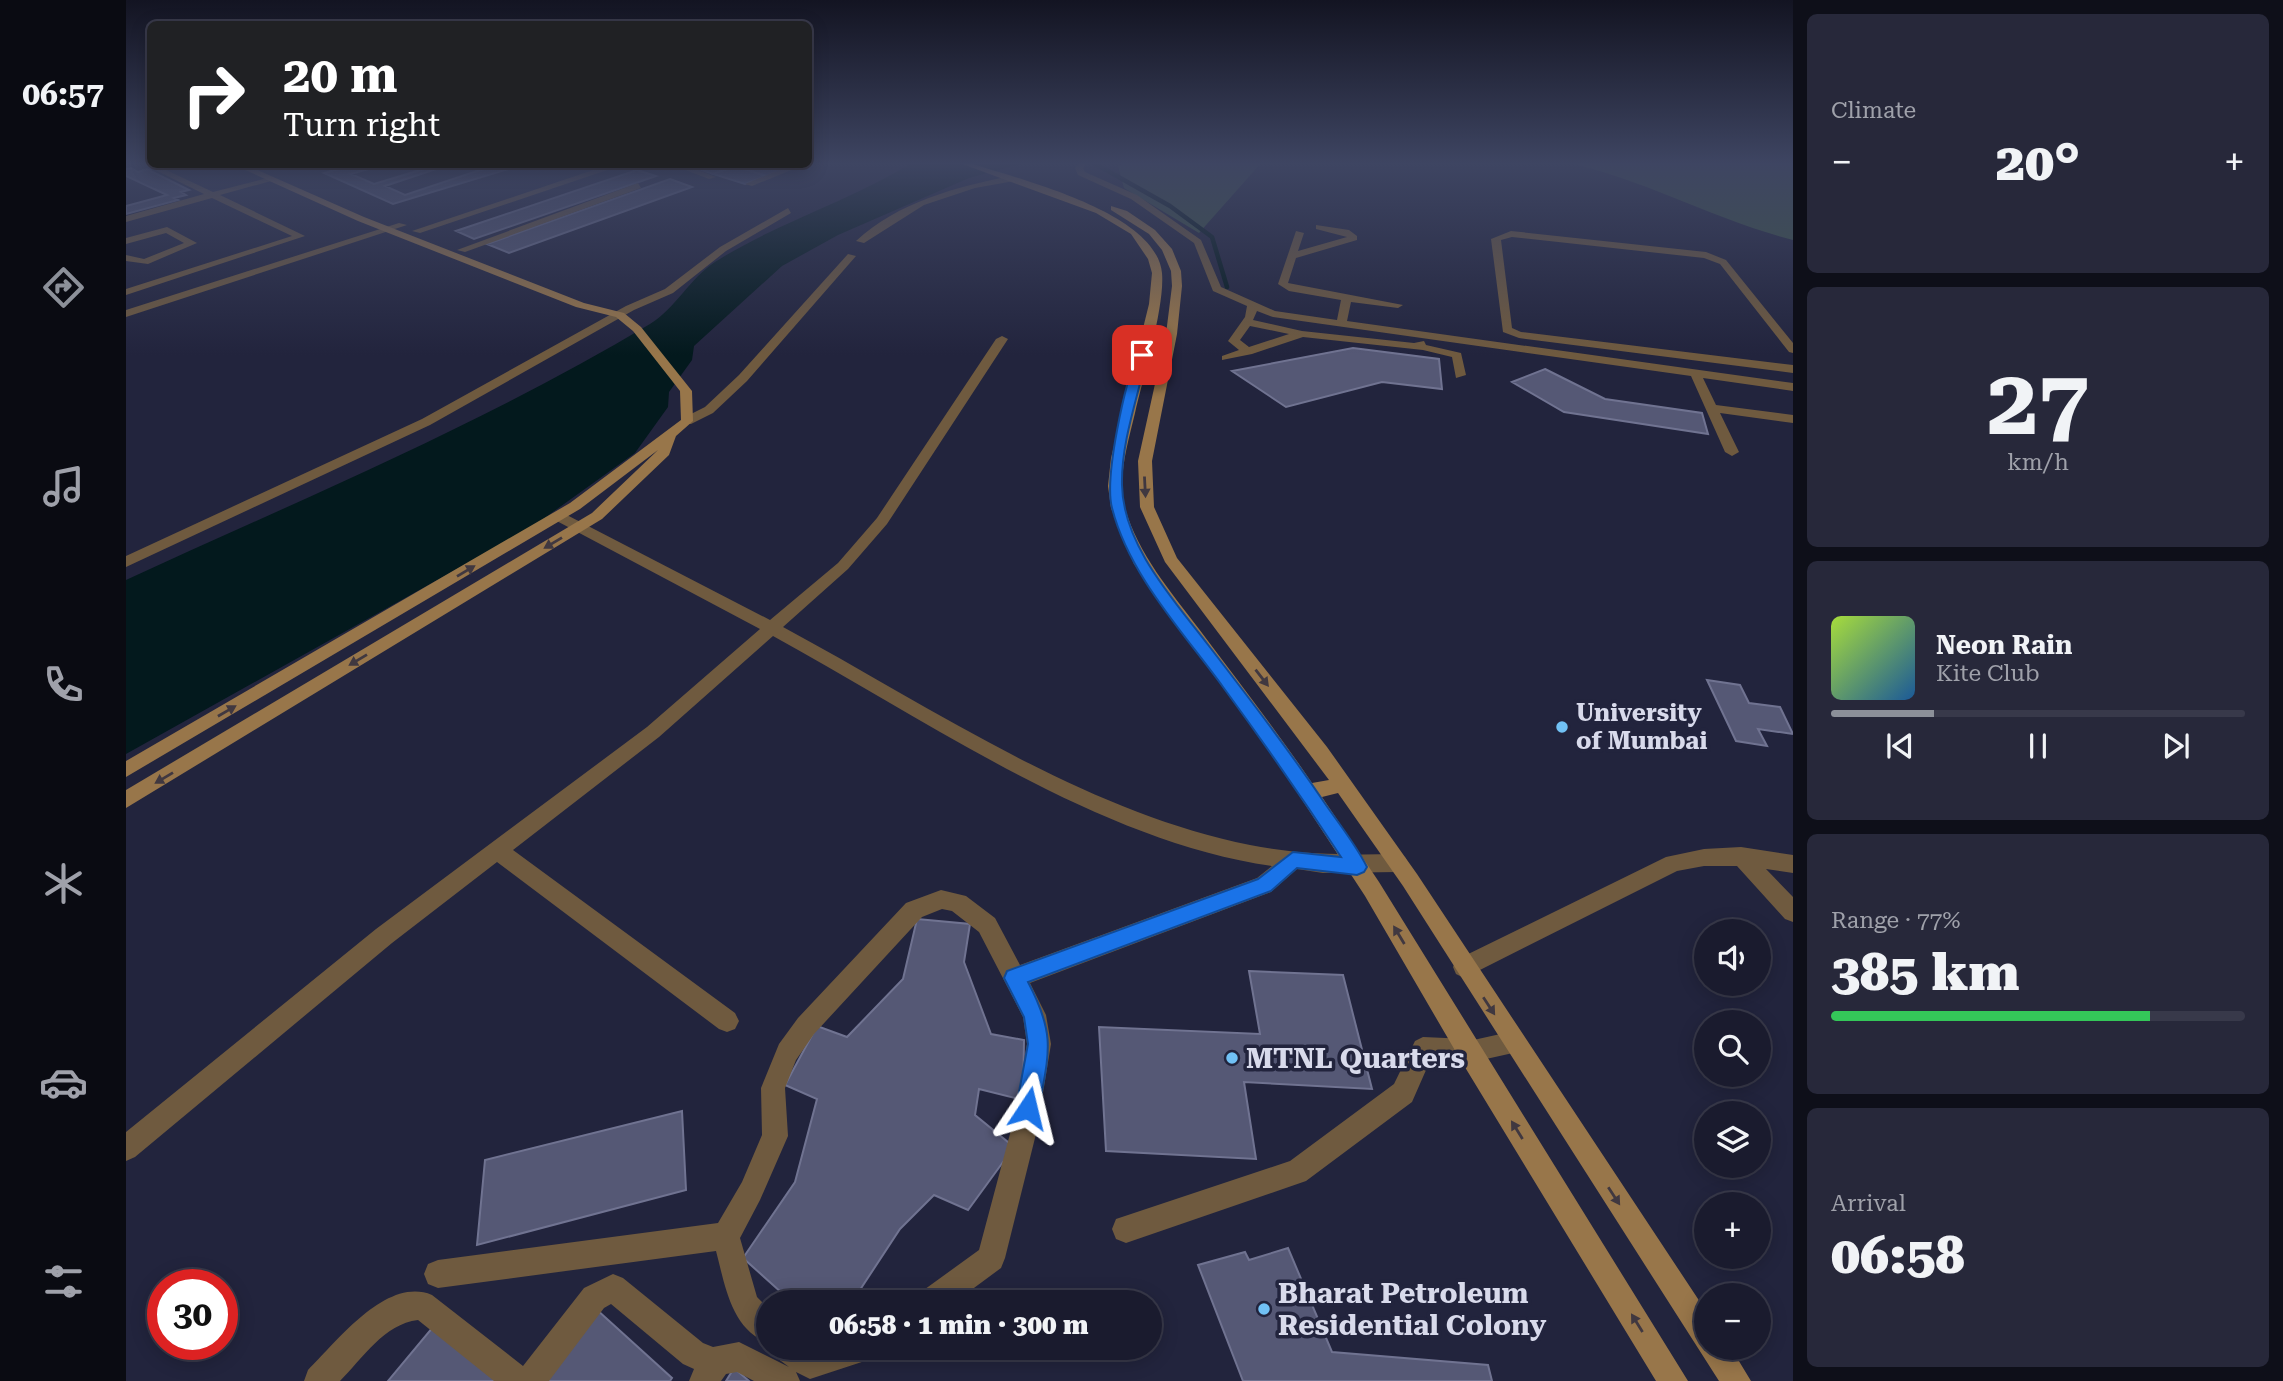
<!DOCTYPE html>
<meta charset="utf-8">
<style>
body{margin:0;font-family:"Roboto Serif",serif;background:#27283a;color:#f1f3f6;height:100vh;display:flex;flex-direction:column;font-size:26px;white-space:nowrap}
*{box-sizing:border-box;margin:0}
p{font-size:23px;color:#9fa1aa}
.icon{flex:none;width:38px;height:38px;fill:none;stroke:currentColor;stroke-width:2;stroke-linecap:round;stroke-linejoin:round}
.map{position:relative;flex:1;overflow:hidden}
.panel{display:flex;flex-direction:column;gap:14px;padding:14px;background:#0e0f19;width:490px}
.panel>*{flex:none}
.banner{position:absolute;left:21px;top:21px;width:665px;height:147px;border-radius:10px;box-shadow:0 4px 18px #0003,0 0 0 2px #38394a;background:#202124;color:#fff;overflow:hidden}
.tools{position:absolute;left:1568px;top:919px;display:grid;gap:14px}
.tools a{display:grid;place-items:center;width:77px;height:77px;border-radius:50%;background:#1a1b2e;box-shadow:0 4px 18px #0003,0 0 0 2px #38394a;font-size:35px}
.speed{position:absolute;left:21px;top:1269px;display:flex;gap:14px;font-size:35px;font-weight:700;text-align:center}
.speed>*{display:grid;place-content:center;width:91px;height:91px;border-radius:50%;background:#1a1b2e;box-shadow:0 4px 18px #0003,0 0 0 2px #38394a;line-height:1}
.speed .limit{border:10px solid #d22;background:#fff;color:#111}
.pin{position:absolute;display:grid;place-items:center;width:60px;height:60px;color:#fff;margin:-30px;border-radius:14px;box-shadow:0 4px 10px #0006}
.me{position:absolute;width:77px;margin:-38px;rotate:10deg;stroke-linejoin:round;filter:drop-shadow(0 0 5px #0008)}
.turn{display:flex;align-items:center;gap:24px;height:147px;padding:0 21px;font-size:32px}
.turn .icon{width:91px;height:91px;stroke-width:2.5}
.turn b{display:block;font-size:49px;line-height:60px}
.big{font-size:52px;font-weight:800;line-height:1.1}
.panel .widget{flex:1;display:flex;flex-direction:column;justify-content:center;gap:10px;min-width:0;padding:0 24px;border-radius:10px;background:#27283a}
.panel .dial{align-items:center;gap:0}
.dial b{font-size:91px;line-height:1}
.song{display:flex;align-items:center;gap:21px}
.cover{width:84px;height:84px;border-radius:10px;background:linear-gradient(135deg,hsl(80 70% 55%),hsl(210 70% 35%))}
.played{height:7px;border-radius:4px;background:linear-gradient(90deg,#8c9099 25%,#38394a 25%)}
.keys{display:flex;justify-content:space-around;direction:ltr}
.heat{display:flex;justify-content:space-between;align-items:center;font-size:38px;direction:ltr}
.charge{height:10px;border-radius:5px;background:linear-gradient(90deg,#34c759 77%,#38394a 0)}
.trip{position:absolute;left:630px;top:1290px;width:406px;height:70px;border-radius:35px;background:#1a1b2e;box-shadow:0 4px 18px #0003,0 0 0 2px #38394a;font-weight:800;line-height:70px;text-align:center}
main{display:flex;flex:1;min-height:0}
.tabs{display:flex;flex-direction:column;width:126px;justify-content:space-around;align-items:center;background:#0a0b12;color:#9fa1aa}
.tabs .icon{width:49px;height:49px}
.tabs .selected{color:#8c9099}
.tabs b{font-size:32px;color:#f1f3f6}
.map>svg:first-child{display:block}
</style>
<main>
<nav class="tabs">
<b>06:57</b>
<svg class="icon selected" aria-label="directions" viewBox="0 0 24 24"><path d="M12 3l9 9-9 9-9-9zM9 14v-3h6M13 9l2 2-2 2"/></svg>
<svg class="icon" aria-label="music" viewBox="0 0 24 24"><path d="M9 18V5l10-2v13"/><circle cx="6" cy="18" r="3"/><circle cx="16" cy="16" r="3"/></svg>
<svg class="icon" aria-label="phone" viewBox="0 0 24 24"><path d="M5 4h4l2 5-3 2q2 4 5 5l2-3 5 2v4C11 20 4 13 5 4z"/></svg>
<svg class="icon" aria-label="climate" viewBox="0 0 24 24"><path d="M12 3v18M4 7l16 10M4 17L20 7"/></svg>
<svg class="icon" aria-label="car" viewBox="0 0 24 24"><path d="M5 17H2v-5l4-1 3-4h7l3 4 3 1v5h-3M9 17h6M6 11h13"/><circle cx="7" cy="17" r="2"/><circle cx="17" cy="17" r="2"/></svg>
<svg class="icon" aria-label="filters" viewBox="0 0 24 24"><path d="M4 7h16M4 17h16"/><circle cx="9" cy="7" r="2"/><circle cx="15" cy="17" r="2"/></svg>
</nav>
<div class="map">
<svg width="1667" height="1381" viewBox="0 0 1667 1381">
<rect width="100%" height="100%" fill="#22243d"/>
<path fill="#3e5646" d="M1000 162H1136L1073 233 998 188 992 166Z
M1439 162H1667V240C1589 220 1518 179 1439 162Z"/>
<path fill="#03191d" d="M787 162 898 163 843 178 712 235 656 266 568 346 566 360 543 392 542 407 509 453 406 527 0 754V580C176 499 357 424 524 324 549 309 564 278 589 262 652 222 725 201 787 162Z"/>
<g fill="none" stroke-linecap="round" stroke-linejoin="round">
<path stroke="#03191d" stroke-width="4.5" d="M966 162 1044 206 1086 237 1101 287"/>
</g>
<path fill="#555875" stroke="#707391" stroke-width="2" d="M231 164H259L225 174 248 184 294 170 289 168 302 164H325L259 186 279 195 372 164H399L267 204 198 173Z
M559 164H604L609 166 587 174Z
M632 164H671L640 176 619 169Z
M609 166 619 169 640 176 619 184 587 174Z
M5 168 12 172 21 169 63 190 55 192 60 195 48 198 52 200 0 214V206L41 195 0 176V169Z
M511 170 530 176 348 239 330 231Z
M544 179 566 187 383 253 361 244Z
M1227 348 1313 359 1316 389 1256 382 1160 407 1106 371Z
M1419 369 1479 399 1576 413 1582 434 1438 412 1386 382Z
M1581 680 1614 685 1623 703 1654 707 1667 734 1632 729 1641 746 1610 741Z
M791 919 844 924 838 962 865 1034 898 1040 897 1100 853 1089 849 1115 888 1147 842 1210 808 1195 774 1229 726 1302H666L617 1258 669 1182 691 1099 659 1085 691 1026 721 1037 777 979Z
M1123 971 1217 975 1246 1089 1118 1082 1130 1159 980 1151 973 1027 1134 1034Z
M556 1111 560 1190 351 1245 359 1160Z
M1162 1248 1206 1352 1362 1365 1366 1381H1117L1072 1265 1119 1252 1123 1260Z
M470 1309 546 1378 544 1381H417Z
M312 1321 371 1381H262Z
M608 1368 623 1381H600Z"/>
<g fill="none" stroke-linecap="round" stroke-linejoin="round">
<path fill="#6f5a3f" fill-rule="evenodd" d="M954 162 961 163 957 168 959 172 1011 195 1075 240 1095 287 1149 311 1211 320 1215 300 1163 291 1152 284 1170 231 1178 233 1172 251 1221 237 1190 229V225L1223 230 1231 236V240L1170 258 1162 283 1277 305 1272 308 1225 302 1221 321 1667 383V391L1577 378 1590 405 1667 415V423L1594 413 1613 452 1606 456 1599 452 1565 376 1147 317 1131 311 1127 320 1176 331 1288 343 1298 341 1300 345 1335 353 1340 375 1330 378 1326 357 1297 350 1177 337 1126 354 1096 360V356L1113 350 1102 341 1119 317 1121 306 1087 291 1068 243 1005 199 952 175 949 168ZM1124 326 1163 334 1123 347 1114 340Z
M1385 231 1580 252 1600 260 1667 343V353L1663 352 1594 264 1578 258 1386 237 1375 240 1386 328 1395 332 1667 365V373L1393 338 1377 332 1365 239Z
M1615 847 1667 855V873L1640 869 1667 897V922L1659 919 1611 866H1578L1551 871 1346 974 1338 978 1330 974 1327 967 1330 960 1540 857 1578 849Z
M1297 1037 1342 1039 1350 1043 1354 1051 1350 1059 1342 1063 1304 1061 1286 1102 1180 1181 1000 1243 990 1239 986 1229 990 1219 1164 1161 1268 1084 1289 1041Z"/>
<path fill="#6f5a3f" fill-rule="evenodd" d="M13 162H23L87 192 145 177V181L94 195 179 236 0 295V289L166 236 86 198 0 222V216L78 194Z
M485 164H499L294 233 286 231Z
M544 164H557L590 177 583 179Z
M667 164H680L626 186 619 184Z
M885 176 888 181 849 188 798 205 738 243 730 241C772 202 830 187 885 176Z
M512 183 515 188 339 252 331 250Z
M662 208 665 213 600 251 547 293 508 310 304 425 0 567V556L296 419 500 306 539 289 594 247Z
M273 223 281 225 0 317V310Z
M41 227 71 243 22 264 0 261V255L18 259 58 243 40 233 0 244V238Z
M722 254 730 256 621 381 587 413 565 424H557V418L579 407 613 375Z
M876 336 882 339 761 524 722 569 657 627C804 706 958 812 1124 845 1173 855 1222 855 1272 854L1279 857 1282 863 1279 869 1272 872 1197 873 1171 869 1145 892 904 983 920 1015 925 1044 911 1130 879 1258 875 1268 829 1302H791L795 1292 853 1250 885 1130 901 1044 897 1017 853 932 826 911 816 909 796 917 688 1034 670 1060 659 1088 662 1136 634 1200 614 1238 631 1297 642 1308V1343C605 1329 599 1285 590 1251L312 1288 302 1284 298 1274 302 1264 312 1260 592 1223 616 1182 636 1135 635 1088 653 1044 672 1018 780 903 815 890 840 896 869 918 894 965 1131 878 1146 866C972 841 799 719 647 636L533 737 387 850 609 1013 613 1021 609 1029 601 1032 593 1029 371 862 266 943 9 1157 0 1161V1132L250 929 521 727 634 629 427 519V513H437L644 620 712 563 751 518 870 339Z
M1388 1031 1396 1035 1400 1043 1396 1051 1342 1063 1334 1059 1330 1051 1334 1043Z
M487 1274 497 1278 577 1343 587 1347 613 1342 663 1367 651 1358 647 1348H753L748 1358 684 1379 670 1372 674 1381H628L611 1372 600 1374 595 1381H563L568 1369 557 1364 485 1304 478 1308 423 1381H368L292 1320C258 1324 237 1358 214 1381H178L182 1370C211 1342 260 1276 306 1295L397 1366 458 1288Z"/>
<path fill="#98764a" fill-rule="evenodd" d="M831 162H841C891 179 1030 211 1036 273 1039 306 1017 378 1009 413 1002 443 991 477 999 508 1012 554 1045 592 1073 629 1111 680 1151 731 1186 783L1203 780 1039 562 1014 507 1012 461 1040 334 1046 286 1045 271 1036 250 1023 234 985 210V206L1001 211 1029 230 1046 249 1055 271 1056 286 1051 334 1026 461 1028 507 1051 558 1201 747 1291 874 1580 1311V1348H1605L1625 1381H1593L1277 886 1212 793 1196 797 1253 882 1562 1381H1530L1334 1059 1239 896 1154 766 1008 564 985 508 982 486 985 458 1023 304 1026 273 1022 259 1005 234 970 213Z
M106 164H118L238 217 458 303 498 313 515 327 566 391 567 421 550 436 543 455 476 519 0 808V790L466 513 532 450 454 509 0 777V761L444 503 555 420 554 391 507 331 490 317 450 307 232 221Z"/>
</g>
<defs><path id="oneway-solid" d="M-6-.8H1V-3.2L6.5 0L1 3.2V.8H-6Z" transform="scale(1.75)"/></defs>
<g fill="#403840">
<use href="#oneway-solid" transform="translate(1019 487) rotate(87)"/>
<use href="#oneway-solid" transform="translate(427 543) rotate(149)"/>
<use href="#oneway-solid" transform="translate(340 571) rotate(-31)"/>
<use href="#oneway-solid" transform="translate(232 660) rotate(149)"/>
<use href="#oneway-solid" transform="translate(1136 678) rotate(52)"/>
<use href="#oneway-solid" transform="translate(101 711) rotate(-30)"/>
<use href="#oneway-solid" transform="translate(38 778) rotate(149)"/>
<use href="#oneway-solid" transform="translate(1273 935) rotate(-121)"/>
<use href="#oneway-solid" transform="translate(1363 1006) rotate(57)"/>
<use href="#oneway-solid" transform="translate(1391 1130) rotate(-122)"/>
<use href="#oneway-solid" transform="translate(1488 1196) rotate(57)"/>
<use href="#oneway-solid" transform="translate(1511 1323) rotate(-122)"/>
</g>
<linearGradient id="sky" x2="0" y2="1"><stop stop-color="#131422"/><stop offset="0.46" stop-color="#3e4562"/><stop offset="1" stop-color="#3e4562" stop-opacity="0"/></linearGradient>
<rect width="1667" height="355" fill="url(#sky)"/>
<path fill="#1a73e8" stroke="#114b97" stroke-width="2" d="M1012 353 1021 355C1012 397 995 442 996 485 997 546 1049 601 1083 646 1123 698 1163 750 1200 805 1214 825 1230 845 1241 867L1238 872 1231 875 1171 868 1145 891 902 982C930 1035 923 1052 913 1108L910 1116 902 1119 894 1116 890 1108 902 1044 898 1017 878 978 881 971 1132 879 1167 852 1215 857C1177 799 1138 743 1097 687 1057 632 1003 575 986 508 978 477 999 382 1012 353Z"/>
<g fill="#71c1f5" stroke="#22243d" stroke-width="2.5">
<circle cx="1436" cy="727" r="7"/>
<circle cx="1106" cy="1058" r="7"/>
<circle cx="1138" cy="1309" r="7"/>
</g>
<g text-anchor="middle" stroke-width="7" stroke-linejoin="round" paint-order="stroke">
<g font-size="24" font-weight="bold" fill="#d8daeb" stroke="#22243d" text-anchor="start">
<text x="1450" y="721">University<tspan x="1450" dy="28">of Mumbai</tspan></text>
</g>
<g font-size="28" font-weight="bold" fill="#d8daeb" stroke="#22243d" text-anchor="start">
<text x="1120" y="1068">MTNL Quarters</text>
<text x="1152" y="1303">Bharat Petroleum<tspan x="1152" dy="32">Residential Colony</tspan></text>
</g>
</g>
</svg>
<div class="tools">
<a><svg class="icon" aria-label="sound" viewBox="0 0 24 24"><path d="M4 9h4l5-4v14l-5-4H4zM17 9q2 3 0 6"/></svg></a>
<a><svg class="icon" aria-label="search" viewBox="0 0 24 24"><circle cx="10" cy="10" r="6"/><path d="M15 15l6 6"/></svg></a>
<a><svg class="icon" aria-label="layers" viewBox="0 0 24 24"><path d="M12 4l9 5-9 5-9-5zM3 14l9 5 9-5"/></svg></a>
<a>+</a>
<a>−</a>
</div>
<div class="speed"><div class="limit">30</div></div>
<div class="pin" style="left:1016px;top:355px;background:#d93025"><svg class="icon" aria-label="arrive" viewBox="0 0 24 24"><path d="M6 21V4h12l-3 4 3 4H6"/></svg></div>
<svg class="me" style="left:902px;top:1108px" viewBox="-20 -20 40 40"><path d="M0-17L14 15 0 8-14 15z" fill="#1a73e8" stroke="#fff" stroke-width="4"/></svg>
<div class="trip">06:58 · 1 min · 300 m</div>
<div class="banner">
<div class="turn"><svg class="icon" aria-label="right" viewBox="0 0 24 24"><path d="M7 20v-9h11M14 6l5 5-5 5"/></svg><div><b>20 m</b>Turn right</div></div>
</div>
</div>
<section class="panel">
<div class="widget"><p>Climate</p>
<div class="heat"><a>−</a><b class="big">20°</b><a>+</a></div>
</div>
<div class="widget dial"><b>27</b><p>km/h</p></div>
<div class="widget">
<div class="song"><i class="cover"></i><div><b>Neon Rain</b><p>Kite Club</p></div></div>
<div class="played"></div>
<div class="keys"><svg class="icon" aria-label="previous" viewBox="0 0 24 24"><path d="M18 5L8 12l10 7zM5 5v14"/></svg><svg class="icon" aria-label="pause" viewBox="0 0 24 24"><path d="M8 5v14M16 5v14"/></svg><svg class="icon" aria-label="next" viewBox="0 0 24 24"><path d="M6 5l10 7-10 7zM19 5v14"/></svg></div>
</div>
<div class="widget"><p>Range · 77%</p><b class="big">385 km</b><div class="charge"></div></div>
<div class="widget"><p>Arrival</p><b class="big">06:58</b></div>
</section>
</main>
